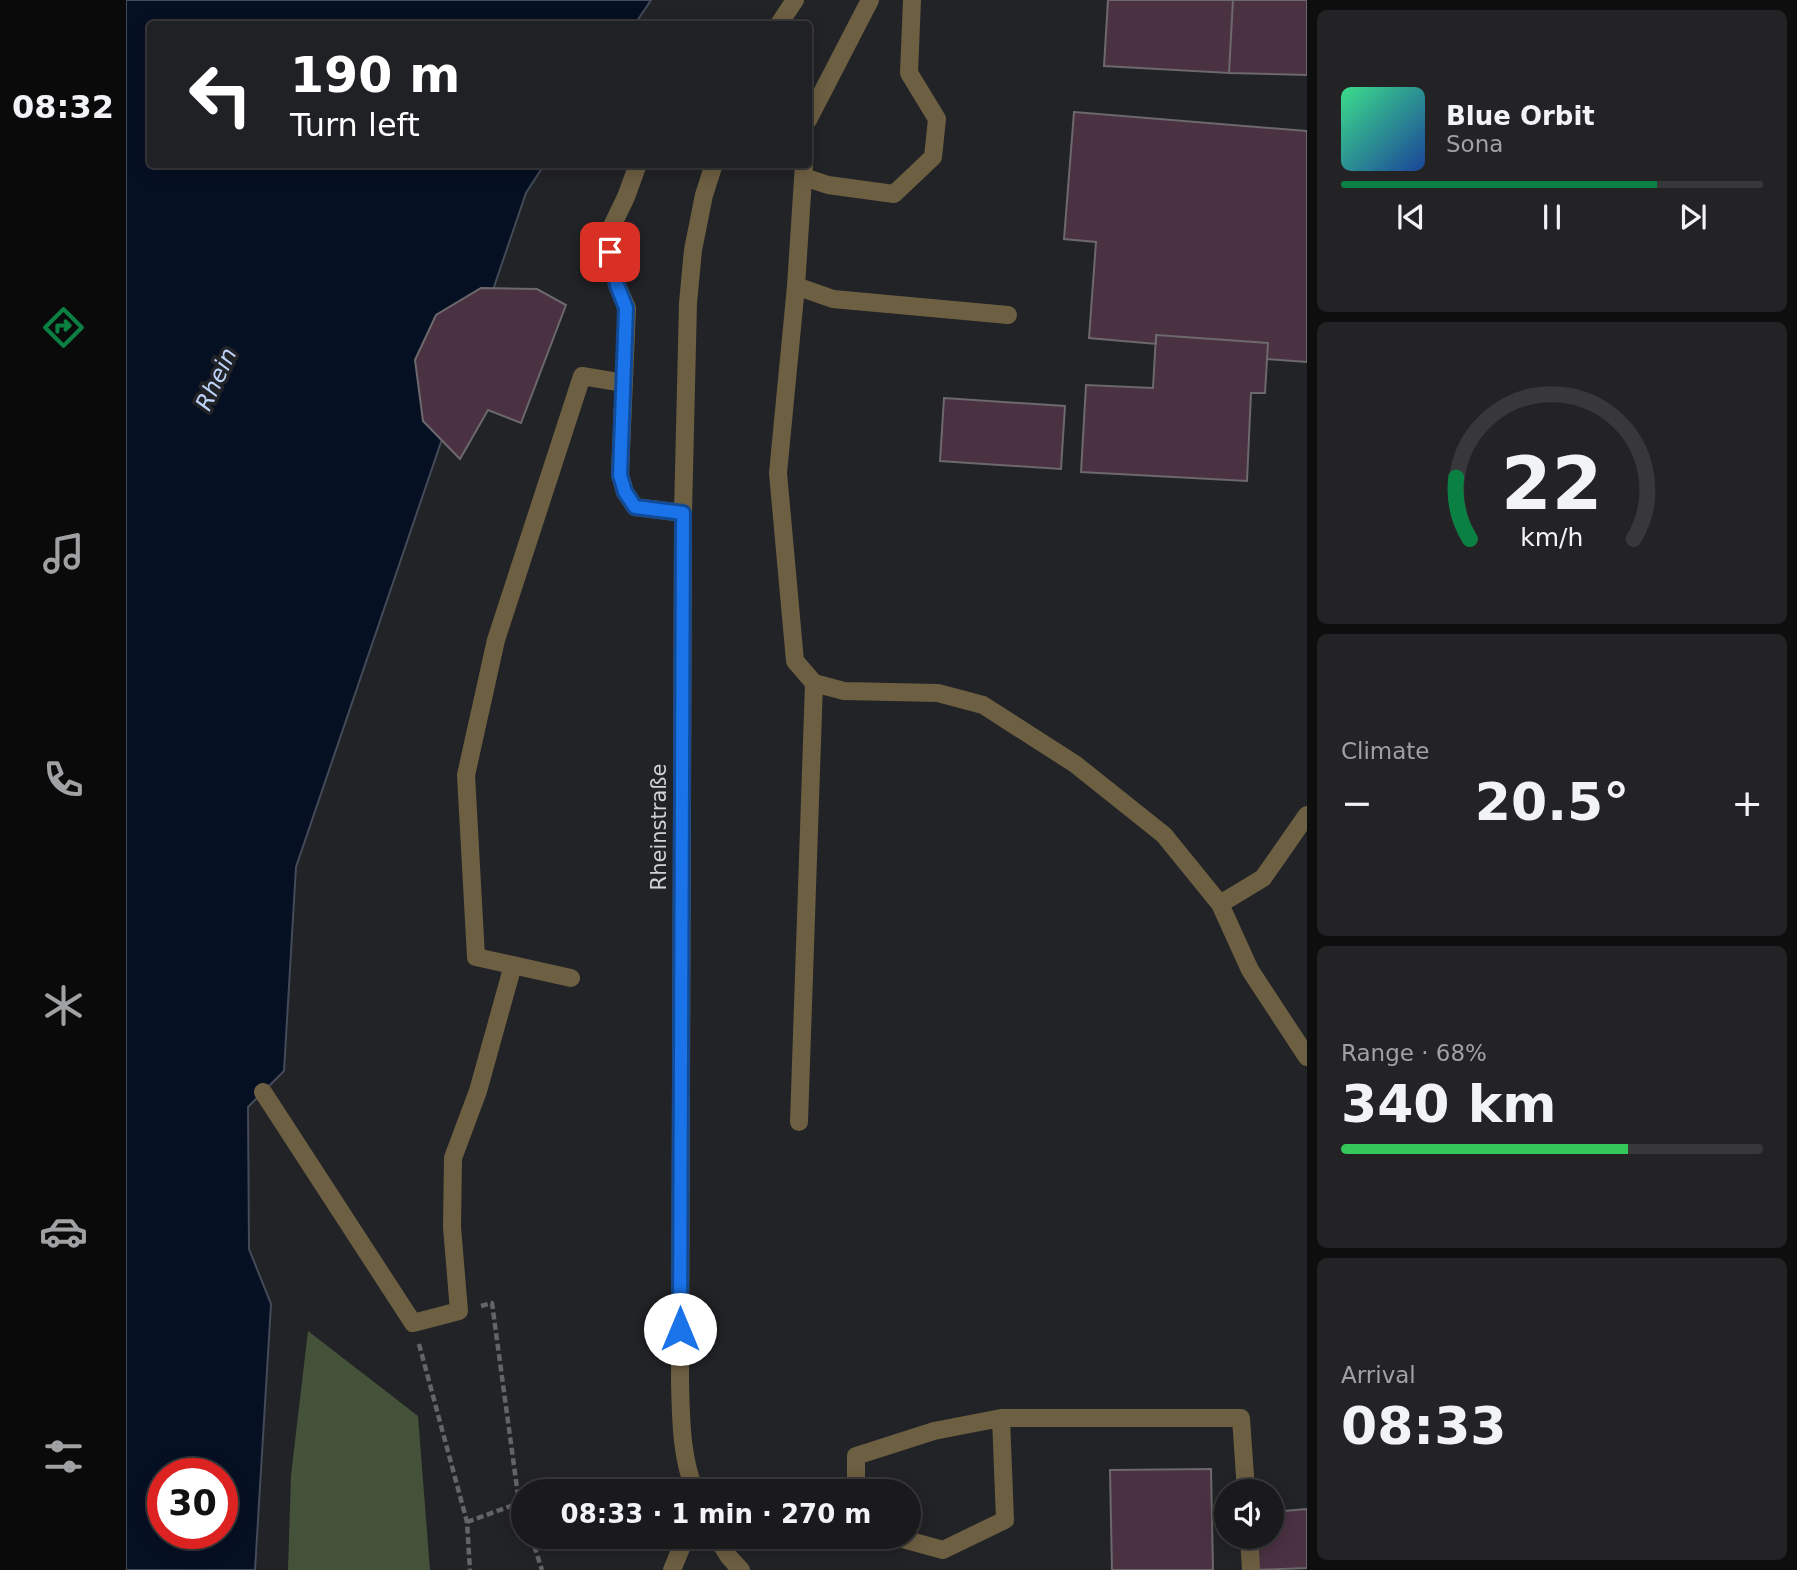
<!DOCTYPE html>
<meta charset="utf-8">
<style>
body{margin:0;font-family:"DejaVu Sans",sans-serif;background:#232325;color:#f1f3f6;height:100vh;display:flex;flex-direction:column;font-size:26px;white-space:nowrap}
*{box-sizing:border-box;margin:0}
p{font-size:23px;color:#9fa1a3}
.icon{flex:none;width:38px;height:38px;fill:none;stroke:currentColor;stroke-width:2;stroke-linecap:round;stroke-linejoin:round}
.map{position:relative;flex:1;overflow:hidden}
.drawer{display:flex;flex-direction:column;gap:10px;padding:10px;background:#0e0e0f;width:490px}
.drawer>*{flex:none}
.guide{position:absolute;left:21px;top:21px;width:665px;height:147px;border-radius:7px;box-shadow:0 4px 18px #0003,0 0 0 2px #38383b;background:#202124;color:#fff;overflow:hidden}
.controls{position:absolute;left:1088px;top:1479px;display:grid;gap:14px}
.controls a{display:grid;place-items:center;width:70px;height:70px;border-radius:50%;background:#1a1a1c;box-shadow:0 4px 18px #0003,0 0 0 2px #38383b;font-size:35px}
.speed{position:absolute;left:21px;top:1458px;display:flex;gap:14px;font-size:35px;font-weight:700;text-align:center}
.speed>*{display:grid;place-content:center;width:91px;height:91px;border-radius:50%;background:#1a1a1c;box-shadow:0 4px 18px #0003,0 0 0 2px #38383b;line-height:1}
.speed .limit{border:10px solid #d22;background:#fff;color:#111}
.pin{position:absolute;display:grid;place-items:center;width:60px;height:60px;color:#fff;margin:-30px;border-radius:14px;box-shadow:0 4px 10px #0006}
.me{position:absolute;width:77px;margin:-38px;rotate:0deg;stroke-linejoin:round;filter:drop-shadow(0 0 5px #0008)}
.turn{display:flex;align-items:center;gap:24px;height:147px;padding:0 28px;font-size:32px}
.turn .icon{width:91px;height:91px;stroke-width:2.5}
.turn b{display:block;font-size:49px;line-height:60px}
.big{font-size:52px;font-weight:800;line-height:1.1}
.drawer .widget{flex:1;display:flex;flex-direction:column;justify-content:center;gap:10px;min-width:0;padding:0 24px;border-radius:10px;background:#232325}
.drawer .dial{align-items:center;gap:0}
.dial svg{height:182px;overflow:visible;fill:none;stroke:#38383b;stroke-width:7;stroke-linecap:round;text-anchor:middle}
.dial text{fill:#f1f3f6;stroke:none}
.song{display:flex;align-items:center;gap:21px}
.cover{width:84px;height:84px;border-radius:10px;background:linear-gradient(135deg,hsl(150 70% 55%),hsl(220 70% 35%))}
.played{height:7px;border-radius:4px;background:linear-gradient(90deg,#0b8043 75%,#38383b 75%)}
.keys{display:flex;justify-content:space-around;direction:ltr}
.heat{display:flex;justify-content:space-between;align-items:center;font-size:38px;direction:ltr}
.charge{height:10px;border-radius:5px;background:linear-gradient(90deg,#34c759 68%,#38383b 0)}
.trip{position:absolute;left:385px;top:1479px;width:410px;height:70px;border-radius:35px;background:#1a1a1c;box-shadow:0 4px 18px #0003,0 0 0 2px #38383b;font-weight:800;line-height:70px;text-align:center}
main{display:flex;flex:1;min-height:0}
.tab-bar{display:flex;flex-direction:column;width:126px;justify-content:space-around;align-items:center;background:#0a0a0b;color:#9fa1a3}
.tab-bar .icon{width:49px;height:49px}
.tab-bar .on{color:#0b8043}
.tab-bar b{font-size:32px;color:#f1f3f6}
.map>svg:first-child{display:block}
</style>
<main>
<nav class="tab-bar">
<b>08:32</b>
<svg class="icon on" aria-label="directions" viewBox="0 0 24 24"><path d="M12 3l9 9-9 9-9-9zM9 14v-3h6M13 9l2 2-2 2"/></svg>
<svg class="icon" aria-label="music" viewBox="0 0 24 24"><path d="M9 18V5l10-2v13"/><circle cx="6" cy="18" r="3"/><circle cx="16" cy="16" r="3"/></svg>
<svg class="icon" aria-label="phone" viewBox="0 0 24 24"><path d="M5 4h4l2 5-3 2q2 4 5 5l2-3 5 2v4C11 20 4 13 5 4z"/></svg>
<svg class="icon" aria-label="climate" viewBox="0 0 24 24"><path d="M12 3v18M4 7l16 10M4 17L20 7"/></svg>
<svg class="icon" aria-label="car" viewBox="0 0 24 24"><path d="M5 17H2v-5l4-1 3-4h7l3 4 3 1v5h-3M9 17h6M6 11h13"/><circle cx="7" cy="17" r="2"/><circle cx="17" cy="17" r="2"/></svg>
<svg class="icon" aria-label="filters" viewBox="0 0 24 24"><path d="M4 7h16M4 17h16"/><circle cx="9" cy="7" r="2"/><circle cx="15" cy="17" r="2"/></svg>
</nav>
<div class="map">
<svg width="1181" height="1570" viewBox="0 0 1181 1570">
<rect width="100%" height="100%" fill="#222326"/>
<path fill="#445239" d="M182 1331 292 1416 304 1570H162L165 1475Z"/>
<path fill="#061023" stroke="#434a58" stroke-width="2" fill-rule="evenodd" d="M0 0H525L509 24H24V164L418 165 400 193 170 867 158 1071 122 1107 123 1249 145 1304 129 1570H0ZM37 1474H96V1533H37Z"/>
<path fill="#4a3243" stroke="#6c686b" stroke-width="2" d="M982 0H1107L1103 73 978 66Z
M1107 0H1181V75L1103 73Z
M948 112 1181 131V362L1141 359 1142 343 1030 335V344L963 338 970 242 938 239Z
M355 288 411 289 440 305 395 423 362 410 334 459 297 421 289 360 310 315Z
M1030 335 1142 343 1139 393H1125L1121 481 955 472 960 385 1027 388Z
M818 398 939 406 935 469 814 461Z
M1085 1469 1087 1570H986L984 1470Z
M1181 1509V1568L1129 1570 1128 1536H1146V1512Z"/>
<g fill="none" stroke-linecap="round" stroke-linejoin="round">
<path stroke="#636467" stroke-width="4.5" stroke-dasharray="7 3.5" stroke-linecap="butt" d="M355 1306 366 1303 393 1503
M293 1344 341 1522 344 1570
M341 1522 393 1503 397 1515
M405 1536 416 1570"/>
<path stroke="#6d5f42" stroke-width="18" d="M653 24 669 0
M682 120 744 0
M512 164 500 197 486 226 484 252 491 285 501 308 494 475 499 492 509 507 557 513
M678 177 702 185 768 194 807 157 811 119 783 73 786 0
M670 286 707 299 882 315
M688 683 718 691 812 693 857 705 949 764 1038 835 1094 904 1137 878 1181 815
M1094 904 1124 970 1181 1057
M445 978 350 957 340 775 370 640 456 376 498 383
M137 1092 287 1323 333 1311 326 1227 327 1158 352 1091 387 965
M673 1122 688 683 669 661 652 473 670 286 678 164
M569 1491C555 1457 555 1419 554 1383L557 513 562 303 567 250 578 195 588 164
M730 1491V1456L808 1431 875 1418H1115L1120 1491
M590 1536 603 1557 615 1570
M766 1536 817 1550 879 1520 875 1418
M1123 1536 1125 1570
M546 1570 558 1541 564 1536"/>
</g>
<g fill="none" stroke-linecap="round" stroke-linejoin="round">
<g stroke="#114b97" stroke-width="18">
<path id="route" d="M484 252 491 285 500 308 494 475 499 492 509 507 557 513 554 1329"/>
</g>
<use href="#route" stroke="#1a73e8" stroke-width="12"/>
</g>
<g text-anchor="middle" stroke-width="7" stroke-linejoin="round" paint-order="stroke">
<g font-size="21" fill="#d2d3d5" stroke="#222326">
<text transform="translate(533 827) rotate(-90)" y="7">Rheinstraße</text>
</g>
<g font-size="23" font-style="italic" fill="#bed4fa" stroke="#222326">
<text transform="translate(90 379) rotate(-65)" y="8">Rhein</text>
</g>
</g>
</svg>
<div class="controls">
<a><svg class="icon" aria-label="sound" viewBox="0 0 24 24"><path d="M4 9h4l5-4v14l-5-4H4zM17 9q2 3 0 6"/></svg></a>
</div>
<div class="speed"><div class="limit">30</div></div>
<div class="pin" style="left:484px;top:252px;background:#d93025"><svg class="icon" aria-label="arrive" viewBox="0 0 24 24"><path d="M6 21V4h12l-3 4 3 4H6"/></svg></div>
<svg class="me" style="left:554px;top:1329px" viewBox="-20 -20 40 40"><circle r="19" fill="#fff"/><path d="M0-13L10 11 0 6-10 11z" fill="#1a73e8"/></svg>
<div class="trip">08:33 · 1 min · 270 m</div>
<div class="guide">
<div class="turn"><svg class="icon" aria-label="left" viewBox="0 0 24 24"><path d="M17 20v-9H6M10 6l-5 5 5 5"/></svg><div><b>190 m</b>Turn left</div></div>
</div>
</div>
<section class="drawer">
<div class="widget">
<div class="song"><i class="cover"></i><div><b>Blue Orbit</b><p>Sona</p></div></div>
<div class="played"></div>
<div class="keys"><svg class="icon" aria-label="previous" viewBox="0 0 24 24"><path d="M18 5L8 12l10 7zM5 5v14"/></svg><svg class="icon" aria-label="pause" viewBox="0 0 24 24"><path d="M8 5v14M16 5v14"/></svg><svg class="icon" aria-label="next" viewBox="0 0 24 24"><path d="M6 5l10 7-10 7zM19 5v14"/></svg></div>
</div>
<div class="widget dial"><svg viewBox="0 0 100 80">
<path d="M14 69A42 42 0 1 1 86 69"/>
<path d="M14 69A42 42 0 0 1 8 42" stroke="#0b8043"/>
<text x="50" y="56" font-size="32" font-weight="700">22</text>
<text x="50" y="72" font-size="11">km/h</text>
</svg></div>
<div class="widget"><p>Climate</p>
<div class="heat"><a>−</a><b class="big">20.5°</b><a>+</a></div>
</div>
<div class="widget"><p>Range · 68%</p><b class="big">340 km</b><div class="charge"></div></div>
<div class="widget"><p>Arrival</p><b class="big">08:33</b></div>
</section>
</main>
